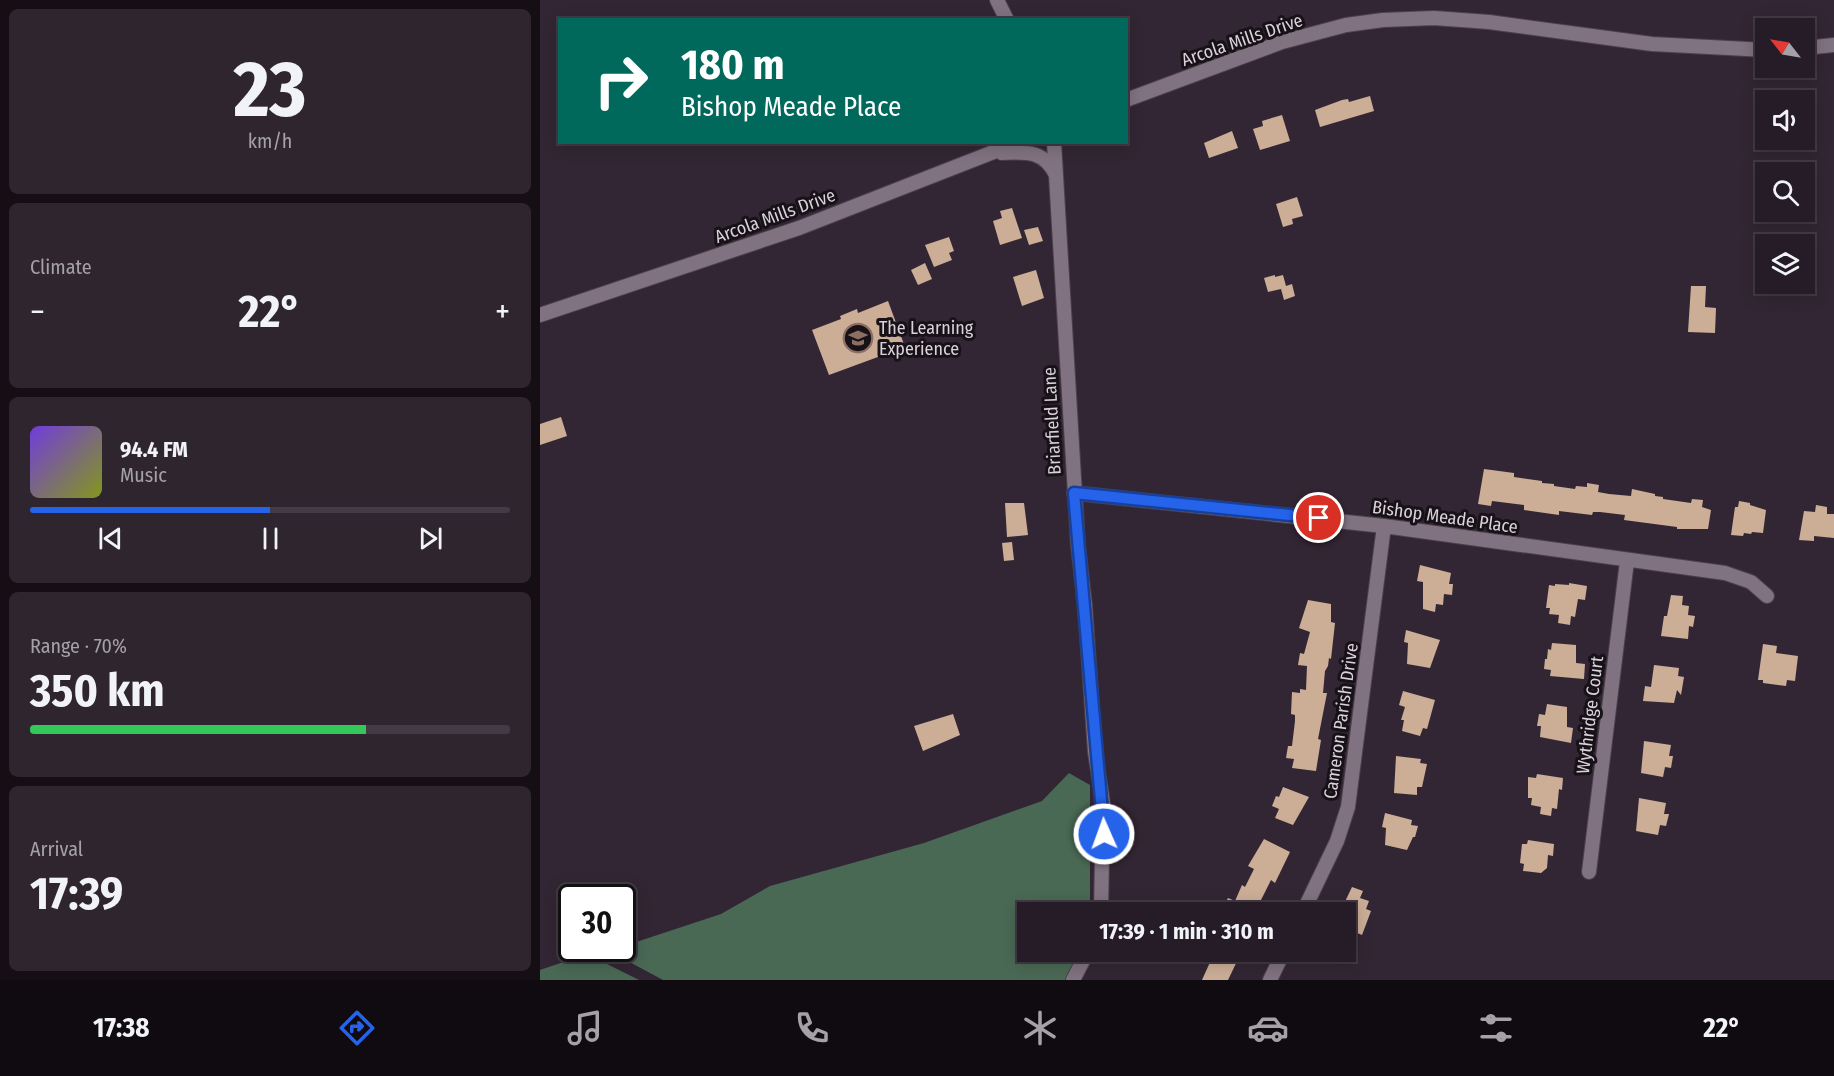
<!DOCTYPE html>
<meta charset="utf-8">
<style>
body{margin:0;font-family:"Fira Sans Condensed",sans-serif;background:#2e252f;color:#f1f3f6;height:100vh;display:flex;flex-direction:column;font-size:22px;white-space:nowrap}
*{box-sizing:border-box;margin:0}
p{font-size:20px;color:#a4a1a7}
.icon{flex:none;width:33px;height:33px;fill:none;stroke:currentColor;stroke-width:2;stroke-linecap:round;stroke-linejoin:round}
.map{position:relative;flex:1;overflow:hidden}
.drawer{display:flex;flex-direction:column;gap:9px;padding:9px;background:#150f15;width:540px}
.drawer>*{flex:none}
.guide{position:absolute;left:18px;top:18px;width:570px;height:126px;border-radius:0px;box-shadow:0 3px 15px #0003,0 0 0 2px #423a44;background:#00695c;color:#fff;overflow:hidden}
.needle{width:39px;rotate:301deg}
.fabs{position:absolute;left:1215px;top:18px;display:grid;gap:12px}
.fabs a{display:grid;place-items:center;width:60px;height:60px;border-radius:0px;background:#261c27;box-shadow:0 3px 15px #0003,0 0 0 2px #423a44;font-size:30px}
.speed{position:absolute;left:18px;top:884px;display:flex;gap:12px;font-size:30px;font-weight:700;text-align:center}
.speed>*{display:grid;place-content:center;width:78px;height:78px;border-radius:50%;background:#261c27;box-shadow:0 3px 15px #0003,0 0 0 2px #423a44;line-height:1}
.speed .limit{border:3px solid #111;border-radius:9px;background:#fff;color:#111}
.pin{position:absolute;display:grid;place-items:center;width:51px;height:51px;color:#fff;margin:-26px;border:3px solid #fff;border-radius:50%;box-shadow:0 2px 6px #0007}
.me{position:absolute;width:66px;margin:-33px;rotate:358deg;stroke-linejoin:round;filter:drop-shadow(0 0 4px #0008)}
.turn{display:flex;align-items:center;gap:21px;height:126px;padding:0 24px;font-size:27px}
.turn .icon{width:78px;height:78px;stroke-width:2.5}
.turn b{display:block;font-size:42px;line-height:51px}
.big{font-size:45px;font-weight:700;line-height:1.1}
.drawer .widget{flex:1;display:flex;flex-direction:column;justify-content:center;gap:9px;min-width:0;padding:0 21px;border-radius:9px;background:#2e252f}
.drawer .dial{align-items:center;gap:0}
.dial b{font-size:78px;line-height:1}
.song{display:flex;align-items:center;gap:18px}
.cover{width:72px;height:72px;border-radius:9px;background:linear-gradient(135deg,hsl(260 70% 55%),hsl(70 70% 35%))}
.played{height:6px;border-radius:3px;background:linear-gradient(90deg,#2563eb 50%,#423a44 50%)}
.keys{display:flex;justify-content:space-around;direction:ltr}
.heat{display:flex;justify-content:space-between;align-items:center;font-size:33px;direction:ltr}
.charge{height:9px;border-radius:4px;background:linear-gradient(90deg,#34c759 70%,#423a44 0)}
.trip{position:absolute;left:477px;top:902px;width:339px;height:60px;border-radius:0px;background:#261c27;box-shadow:0 3px 15px #0003,0 0 0 2px #423a44;font-weight:700;line-height:60px;text-align:center}
.tab-bar{display:flex;height:96px;justify-content:space-around;align-items:center;background:#0f0b10;color:#a4a1a7}
.tab-bar .icon{width:42px;height:42px}
.tab-bar .selected{color:#2563eb}
.tab-bar b{font-size:27px;color:#f1f3f6}
main{display:flex;flex:1;min-height:0}
.map>svg:first-child{display:block}
</style>
<main>
<section class="drawer">
<div class="widget dial"><b>23</b><p>km/h</p></div>
<div class="widget"><p>Climate</p>
<div class="heat"><a>−</a><b class="big">22°</b><a>+</a></div>
</div>
<div class="widget">
<div class="song"><i class="cover"></i><div><b>94.4 FM</b><p>Music</p></div></div>
<div class="played"></div>
<div class="keys"><svg class="icon" aria-label="previous" viewBox="0 0 24 24"><path d="M18 5L8 12l10 7zM5 5v14"/></svg><svg class="icon" aria-label="pause" viewBox="0 0 24 24"><path d="M8 5v14M16 5v14"/></svg><svg class="icon" aria-label="next" viewBox="0 0 24 24"><path d="M6 5l10 7-10 7zM19 5v14"/></svg></div>
</div>
<div class="widget"><p>Range · 70%</p><b class="big">350 km</b><div class="charge"></div></div>
<div class="widget"><p>Arrival</p><b class="big">17:39</b></div>
</section>
<div class="map">
<svg width="1294" height="980" viewBox="0 0 1294 980">
<rect width="100%" height="100%" fill="#332634"/>
<path fill="#4a6955" d="M529 773 550 785V912H488V951H541L527 980H123L69 951 181 914 230 886 384 843 502 801Z
M47 954 99 980H0V970Z"/>
<path fill="#ccae97" d="M830 96 834 111 780 127 775 110 802 100 808 99 809 102Z
M742 115 750 141 720 150 713 129 723 126 722 121Z
M692 131 698 148 669 158 664 143Z
M757 197 763 216 752 219 753 224 743 227 736 204Z
M472 208 482 238 460 245 453 221 462 218 460 211Z
M498 227 503 241 489 245 484 230Z
M409 237 414 251 409 253 412 260 394 267 385 245Z
M385 263 392 279 378 285 371 270Z
M496 270 504 298 482 306 473 277Z
M735 275V277L743 275 746 286 752 284 755 296 744 300 741 289 728 292 724 278Z
M1151 286H1166L1165 307 1176 308 1175 333 1148 332Z
M348 301 365 347 289 375 272 330 301 319 300 316 317 309 318 313Z
M21 417 27 436 0 445V424Z
M944 469 974 473V477L1002 481V483L1014 484V486L1035 489 1036 486 1047 487V483L1059 485 1058 492 1069 494 1091 496 1092 489 1115 494V496L1123 497V499L1151 503 1152 499 1163 500 1162 507 1171 510 1168 529H1137V527L1084 520 1085 515 1060 512H1053L1052 515 1019 511V515L984 510V505L952 501 951 506 938 504Z
M1199 501 1210 503V505L1226 510 1223 533 1212 532 1211 534 1204 533 1203 536 1191 535 1195 507H1198Z
M465 503H484L488 535 467 537Z
M1276 505 1287 507V514H1294V538L1274 536V541L1259 540 1264 511 1275 512Z
M472 542 474 560 464 561 462 543Z
M880 565 911 573 909 584H913L912 595 904 594 903 605 896 604 895 612 883 609V582L877 581Z
M1029 583 1047 586 1045 600 1038 599 1035 617 1031 616 1030 625 1018 623 1019 615 1009 614 1010 608H1006L1009 585 1015 586V584L1029 585Z
M1131 595 1143 596 1142 605 1149 606 1148 615 1155 616 1153 627 1149 626 1148 639 1121 636 1124 616H1127Z
M768 600 791 604V622L795 623 791 659 789 658 788 666 785 671 783 693H787L778 739 781 740 776 771 752 768 754 759 746 758 748 746H752L755 721V715L751 714 752 692 760 693V689L766 690 767 666 758 665 760 653 764 654 770 632 759 628Z
M866 630 900 640 890 668 867 664 868 643 864 642Z
M1012 643 1036 645V663L1045 664 1044 679 1010 676 1011 670 1004 669 1005 659H1007L1008 649 1011 650Z
M1223 644 1237 646 1236 653 1258 656 1255 681 1247 680 1246 686 1223 683V680H1218Z
M1114 665 1139 668 1138 676 1144 677 1141 695 1137 690 1134 703 1103 701 1105 686 1111 687Z
M863 691 895 700 887 729 883 728 880 736 862 731 864 720H861L865 707 859 705Z
M1007 704 1027 707V727L1033 728 1031 743 1000 737 1001 726H997L999 714 1005 715Z
M413 714 420 735 383 751 374 726Z
M1104 741 1131 745 1129 756H1133L1131 768 1125 767 1123 777 1101 773Z
M856 756 881 759 880 763 887 764 882 787H877V795L854 793Z
M997 774 1023 778 1022 790 1019 789 1017 809 1012 808 1011 816 1000 814 1001 807 991 805 992 798H988V777L996 778Z
M743 787 769 797 753 825 735 818 739 809 732 806 736 796 739 797Z
M1099 798 1126 803 1124 814H1129L1126 826 1120 825 1118 835 1096 831Z
M845 813 872 820 871 825 878 826 875 837H873L867 850 845 845 846 828 842 827Z
M724 839 750 852 735 883 731 880 715 912H692L683 908 688 898 695 901 702 885 705 887 714 869 708 866Z
M988 840 1014 844 1013 856 1008 855 1007 868 1001 873 983 871 984 864 980 863 982 844H987Z
M812 887 823 891 820 898 829 901 826 909 831 911 822 935 815 932 814 935 806 932V912H800Z
M675 951H702L688 980H662Z"/>
<g fill="none" stroke-linecap="round" stroke-linejoin="round">
<g stroke="#4c414d" stroke-width="16">
<path id="minor" d="M457 0 467 20
M1264 48 1294 45
M586 100 742 42 806 25 843 20 894 18 949 22 1112 44 1226 50
M514 142 538 545 545 606 555 752 563 803 561 912
M462 153C486 152 504 150 516 175
M0 315 259 228 479 142
M534 493 844 526 1185 573 1211 582 1227 596
M1049 872 1087 561
M763 912 797 841 808 807 844 526
M533 980 548 951
M730 980 744 951"/>
</g>
<use href="#minor" stroke="#817282" stroke-width="14"/>
</g>
<g fill="none" stroke-linecap="round" stroke-linejoin="round">
<g stroke="#184099" stroke-width="15">
<path id="route" d="M564 834 534 493 779 518"/>
</g>
<use href="#route" stroke="#2563eb" stroke-width="10"/>
</g>
<defs>
<g id="school-ring" transform="scale(1.5)"><circle r="9.5" fill="#171118" stroke="#8d6e63" stroke-width="1.5"/><path d="M0-5L7-2L0 1L-7-2ZM-4 1L0 2.5L4 1V4Q0 6-4 4Z" fill="#8d6e63"/></g>
</defs>
<g fill-rule="evenodd">
<use href="#school-ring" x="318" y="338"/>
</g>
<g text-anchor="middle" stroke-width="6" stroke-linejoin="round" paint-order="stroke">
<g font-size="18" fill="#dad1da" stroke="#171118">
<text transform="translate(702 40) rotate(-19)" y="6">Arcola Mills Drive</text>
<text transform="translate(235 216) rotate(-20)" y="6">Arcola Mills Drive</text>
<text transform="translate(512 421) rotate(-93)" y="6">Briarfield Lane</text>
<text transform="translate(905 517) rotate(8)" y="6">Bishop Meade Place</text>
<text transform="translate(1050 715) rotate(-83)" y="6">Wythridge Court</text>
<text transform="translate(801 721) rotate(-82)" y="6">Cameron Parish Drive</text>
</g>
<g font-size="18" fill="#dad1da" stroke="#171118" text-anchor="start">
<text x="339" y="334">The Learning<tspan x="339" dy="21">Experience</tspan></text>
</g>
</g>
</svg>
<div class="fabs">
<a><svg class="needle" viewBox="-14 -14 28 28"><path d="M0-13l5 13h-10z" fill="#e53935"/><path d="M0 13l5-13h-10z" fill="#a4a1a7"/></svg></a>
<a><svg class="icon" aria-label="sound" viewBox="0 0 24 24"><path d="M4 9h4l5-4v14l-5-4H4zM17 9q2 3 0 6"/></svg></a>
<a><svg class="icon" aria-label="search" viewBox="0 0 24 24"><circle cx="10" cy="10" r="6"/><path d="M15 15l6 6"/></svg></a>
<a><svg class="icon" aria-label="layers" viewBox="0 0 24 24"><path d="M12 4l9 5-9 5-9-5zM3 14l9 5 9-5"/></svg></a>
</div>
<div class="speed"><div class="limit">30</div></div>
<div class="pin" style="left:779px;top:518px;background:#d93025"><svg class="icon" aria-label="arrive" viewBox="0 0 24 24"><path d="M6 21V4h12l-3 4 3 4H6"/></svg></div>
<svg class="me" style="left:564px;top:834px" viewBox="-20 -20 40 40"><circle r="17" fill="#2563eb" stroke="#fff" stroke-width="3"/><path d="M0-11L8 9 0 5-8 9z" fill="#fff"/></svg>
<div class="trip">17:39 · 1 min · 310 m</div>
<div class="guide">
<div class="turn"><svg class="icon" aria-label="right" viewBox="0 0 24 24"><path d="M7 20v-9h11M14 6l5 5-5 5"/></svg><div><b>180 m</b>Bishop Meade Place</div></div>
</div>
</div>
</main>
<nav class="tab-bar">
<b>17:38</b>
<svg class="icon selected" aria-label="directions" viewBox="0 0 24 24"><path d="M12 3l9 9-9 9-9-9zM9 14v-3h6M13 9l2 2-2 2"/></svg>
<svg class="icon" aria-label="music" viewBox="0 0 24 24"><path d="M9 18V5l10-2v13"/><circle cx="6" cy="18" r="3"/><circle cx="16" cy="16" r="3"/></svg>
<svg class="icon" aria-label="phone" viewBox="0 0 24 24"><path d="M5 4h4l2 5-3 2q2 4 5 5l2-3 5 2v4C11 20 4 13 5 4z"/></svg>
<svg class="icon" aria-label="climate" viewBox="0 0 24 24"><path d="M12 3v18M4 7l16 10M4 17L20 7"/></svg>
<svg class="icon" aria-label="car" viewBox="0 0 24 24"><path d="M5 17H2v-5l4-1 3-4h7l3 4 3 1v5h-3M9 17h6M6 11h13"/><circle cx="7" cy="17" r="2"/><circle cx="17" cy="17" r="2"/></svg>
<svg class="icon" aria-label="filters" viewBox="0 0 24 24"><path d="M4 7h16M4 17h16"/><circle cx="9" cy="7" r="2"/><circle cx="15" cy="17" r="2"/></svg>
<b>22°</b>
</nav>
